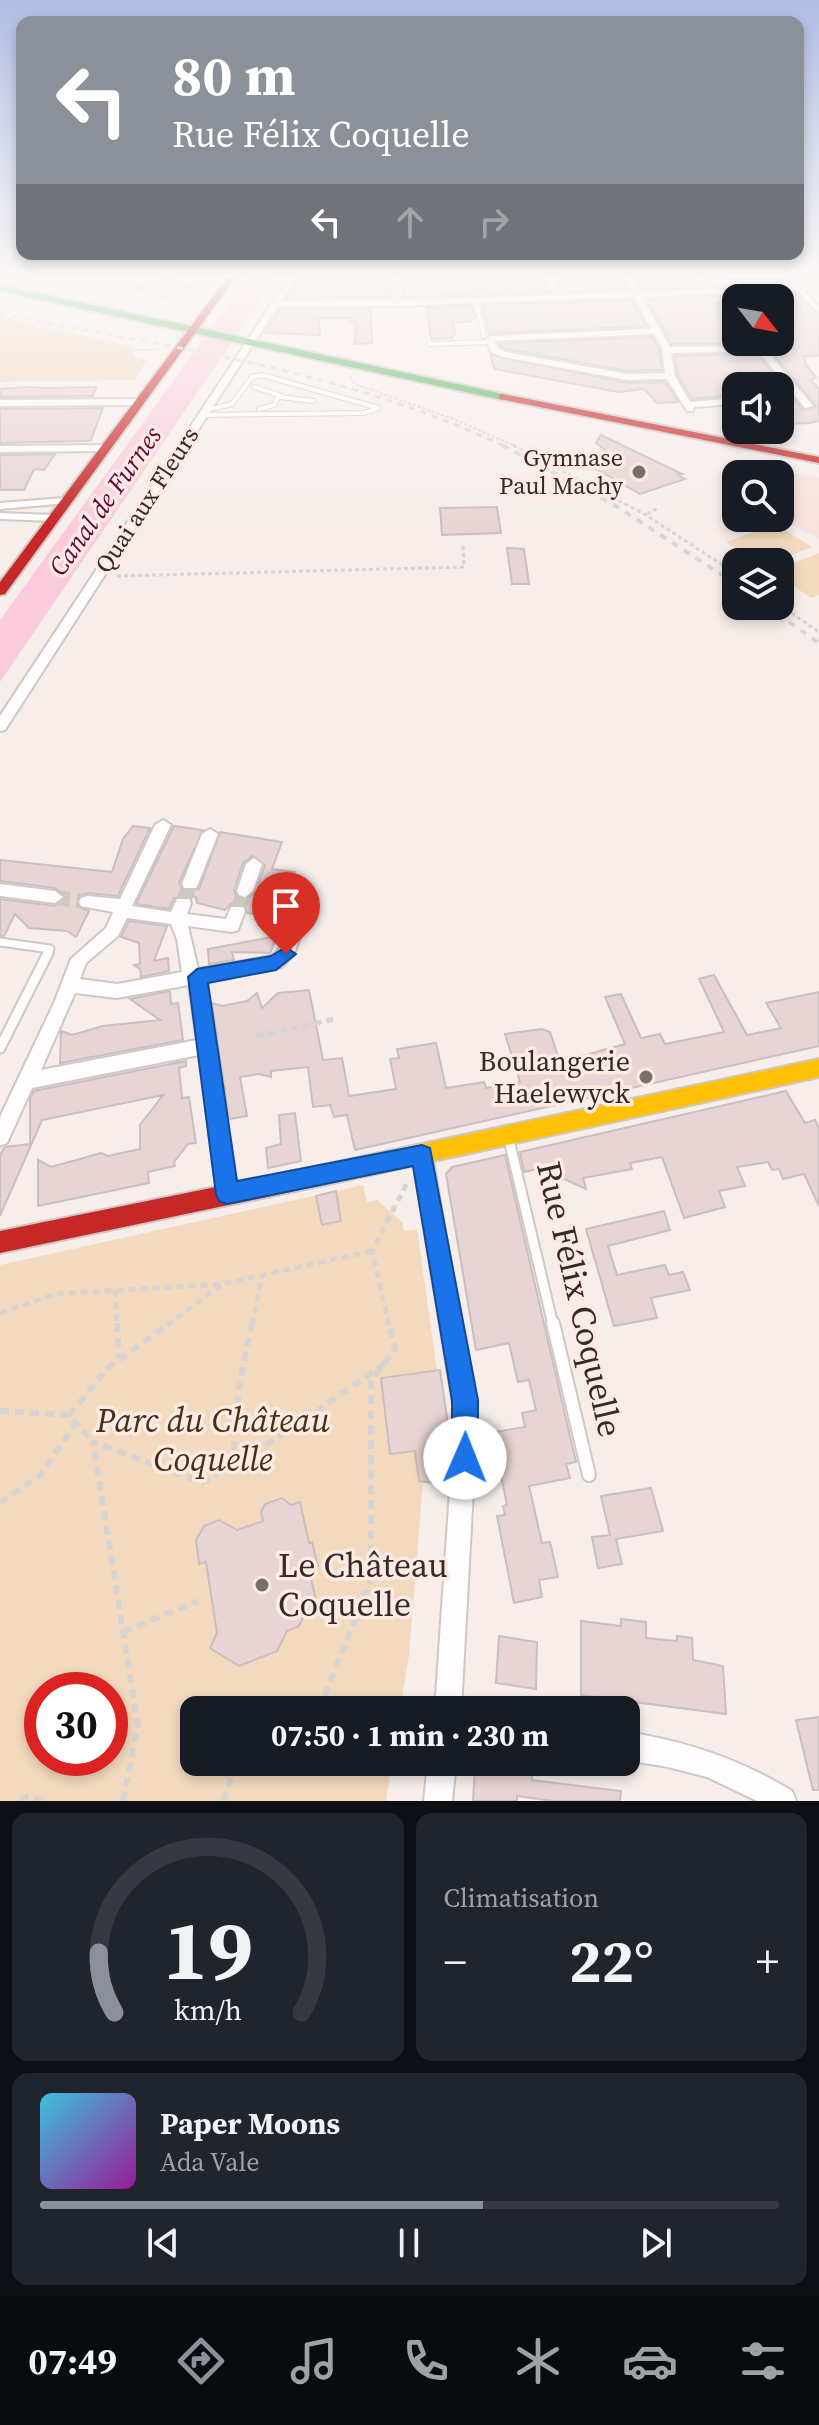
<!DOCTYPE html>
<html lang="fr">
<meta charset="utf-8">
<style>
body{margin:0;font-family:"Source Serif 4",serif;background:#20242c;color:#f1f3f6;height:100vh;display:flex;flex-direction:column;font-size:30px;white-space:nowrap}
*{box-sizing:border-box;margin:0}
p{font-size:26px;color:#9ea1a6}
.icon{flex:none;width:44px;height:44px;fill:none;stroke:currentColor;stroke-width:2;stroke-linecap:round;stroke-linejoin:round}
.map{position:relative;height:1801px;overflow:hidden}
.panel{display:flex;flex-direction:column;gap:12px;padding:12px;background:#0d0f14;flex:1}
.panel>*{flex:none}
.guide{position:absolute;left:16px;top:16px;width:788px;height:244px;border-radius:16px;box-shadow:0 4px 12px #0003;background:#8c9099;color:#fff;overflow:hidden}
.needle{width:52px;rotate:121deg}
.tools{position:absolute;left:722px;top:284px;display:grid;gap:16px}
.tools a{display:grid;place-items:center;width:72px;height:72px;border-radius:16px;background:#171b24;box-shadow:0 4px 12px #0003;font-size:40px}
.speed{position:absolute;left:24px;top:1672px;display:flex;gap:16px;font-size:40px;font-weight:700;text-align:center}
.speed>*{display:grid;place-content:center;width:104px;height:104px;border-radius:50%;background:#171b24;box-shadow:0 4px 12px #0003;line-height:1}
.speed .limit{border:12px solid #d22;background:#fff;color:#111}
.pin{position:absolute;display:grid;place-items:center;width:68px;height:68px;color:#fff;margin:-82px -34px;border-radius:50% 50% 50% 0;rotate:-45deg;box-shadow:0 0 8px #0007}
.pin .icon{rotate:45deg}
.me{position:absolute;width:88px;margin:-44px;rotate:1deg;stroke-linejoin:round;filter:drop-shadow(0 0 6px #0008)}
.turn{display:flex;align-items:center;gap:28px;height:168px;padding:0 24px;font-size:36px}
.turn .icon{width:104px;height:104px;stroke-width:2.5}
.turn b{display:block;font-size:56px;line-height:68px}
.lanes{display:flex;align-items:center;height:76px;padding:0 24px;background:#0003;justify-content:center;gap:40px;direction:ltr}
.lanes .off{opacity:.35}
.big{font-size:60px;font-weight:700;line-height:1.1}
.panel .tile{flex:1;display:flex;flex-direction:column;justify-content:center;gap:12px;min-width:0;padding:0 28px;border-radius:16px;background:#20242c}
.panel .dial{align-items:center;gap:0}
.dial svg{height:208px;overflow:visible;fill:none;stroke:#363941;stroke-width:7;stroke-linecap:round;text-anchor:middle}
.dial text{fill:#f1f3f6;stroke:none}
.song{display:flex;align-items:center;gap:24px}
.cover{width:96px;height:96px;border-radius:12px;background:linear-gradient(135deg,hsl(190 70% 55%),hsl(300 70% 35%))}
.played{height:8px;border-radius:4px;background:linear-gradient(90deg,#8c9099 60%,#363941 60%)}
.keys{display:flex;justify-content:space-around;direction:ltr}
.heat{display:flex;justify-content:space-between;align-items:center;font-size:44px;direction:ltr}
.panel .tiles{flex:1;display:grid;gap:12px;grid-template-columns:1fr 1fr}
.tile:last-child{grid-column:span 2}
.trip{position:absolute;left:180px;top:1696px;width:460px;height:80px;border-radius:16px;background:#171b24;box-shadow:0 4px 12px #0003;font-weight:700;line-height:80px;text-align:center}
.tab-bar{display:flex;height:128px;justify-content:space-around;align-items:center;background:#090b0e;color:#9ea1a6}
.tab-bar .icon{width:56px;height:56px}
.tab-bar .selected{color:#8c9099}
.tab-bar b{font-size:36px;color:#f1f3f6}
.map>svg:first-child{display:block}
</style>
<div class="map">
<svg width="819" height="1801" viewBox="0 0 819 1801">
<rect width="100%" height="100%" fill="#f7eeeb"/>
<path fill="#f8e2dd" d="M774 470 819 478V539L780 518V474H765Z"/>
<path fill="#f3dabe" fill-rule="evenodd" d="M0 316 134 347 133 357 147 359 135 380 0 382Z
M775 524 812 547C768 564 767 569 726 542Z
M819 553V595L811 598 780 577V569Z
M363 1185 367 1202 377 1200 402 1222 404 1231 417 1229 437 1370H440L447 1417 443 1484 423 1482 409 1655 400 1710H194V1762H392L386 1801H0V1265ZM42 1690H110V1758H42Z"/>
<path fill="#fbcbdb" d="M251 274H278L0 682V620Z"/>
<path fill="#e8d4d4" stroke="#c8bfbe" stroke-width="2" fill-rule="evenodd" d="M303 274H392L389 297 287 298Z
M406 274H542L550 292 403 297Z
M556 274H618L626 289 564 292Z
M632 274H693L700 287 641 289Z
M704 274H797L805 283 712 286Z
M167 277 193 287 161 298 135 288Z
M795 293 819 316V356H804L806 365 816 377 811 380 819 389V421L810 423 787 424 780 415V386H734L736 395 692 399 678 375 675 356 757 354 803 410 816 406 765 344H672L647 300ZM736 298H780V342H736V325L717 303 736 302Z
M632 300 646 326 489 333 482 306Z
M472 306 475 317 469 322H453L455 335 451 338 431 339 427 308Z
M280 309H371L372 343 355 344 356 322H350V318H319L320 335 265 333Z
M652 337 659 349 662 370 628 371 506 349 499 344Z
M491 355 627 383 665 382 678 402 657 403 644 389 618 392 494 369Z
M27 387 48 388 96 387 93 396 0 397V389Z
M103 408 91 440 86 441 0 443V409Z
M601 435 682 474 678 475 685 479 640 494 596 469 619 461 596 443Z
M55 454 44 470 34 469 24 490H0V455Z
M497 507 501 533 442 535 440 508Z
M507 548 524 549 529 584H512Z
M133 826 150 828 118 896 87 893 78 897V907L89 911 76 937 67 931 29 928 15 914 4 936H0V899L55 906 66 897 55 888 0 881V860L112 872 123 839Z
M174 826 203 830 179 883 184 891 199 889 220 832 282 842 272 869 295 872 283 918 247 913 243 904H231L225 910 197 903 196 897 189 896 174 898 169 909 136 904ZM252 856 265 865 256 892 244 900 236 896 234 890 243 863Z
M129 921 167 926 154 961 168 958 169 971 141 977 140 969 134 965 140 964 139 943 121 937Z
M277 936 270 953 232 952 234 960 209 964 208 949Z
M714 975 747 1035 781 1028 766 1003 819 992V1046L355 1150 347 1115 334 1117 330 1105 313 1107 308 1067 271 1071V1077L259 1074 240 1077 247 1116 229 1119 212 1003 222 1006 247 1001 257 993 262 1008 278 993 309 990 323 1060 342 1058 349 1096 396 1089 390 1059 399 1058 397 1049 436 1043 446 1088 484 1082 486 1088 520 1082 505 1034 542 1029 550 1032 560 1062 625 1044 605 997 621 994 641 1038 660 1034 665 1044 724 1032 699 979Z
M170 991 171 1004 178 1003 183 1040 60 1063 61 1031 72 1035 103 1026 160 1020 130 999Z
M186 1061V1066L179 1068 182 1098 189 1097 196 1143 188 1144 174 1162 175 1166 148 1172 149 1183 38 1206V1160L51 1167 101 1153 108 1156 140 1149V1125L163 1095 42 1120 0 1216V1155L5 1147 30 1144V1099L34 1091Z
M786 1091 805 1123 815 1120 819 1128V1206L804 1174 783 1179 779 1169 772 1170 768 1162 737 1167 745 1186 719 1191 725 1207 684 1218 662 1157 630 1163 632 1169 583 1178 586 1189 562 1178 557 1165 524 1172 520 1152Z
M295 1113 301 1161 268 1168 266 1148 281 1144 279 1115Z
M505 1155 576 1462 566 1464 570 1478 529 1486 542 1543 550 1542 558 1577 539 1580 542 1597 514 1603 497 1516 505 1515 503 1506 507 1505 498 1461 493 1462 489 1433 525 1427 522 1413 536 1410 529 1380 518 1382 509 1343 476 1350 446 1174 452 1167Z
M336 1191 341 1221 322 1225 316 1196Z
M664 1211 670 1230 608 1246 617 1275 665 1265 669 1275 683 1272 690 1290 651 1298 657 1318 614 1326 586 1229Z
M440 1370 447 1417 443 1484 419 1481 415 1451 390 1454 381 1378Z
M651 1488 663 1531 616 1539 622 1564 598 1568 592 1537 610 1535 601 1496Z
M282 1498 291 1505 300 1502 309 1543 312 1542 318 1566 309 1570 318 1609 305 1614 299 1626 287 1631 277 1651 239 1666 210 1648 217 1633 206 1562 199 1564 196 1540 204 1526 219 1520 237 1530 263 1521 261 1512 265 1504Z
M621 1619 646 1622V1638L677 1641V1636L692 1638 693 1660 723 1666 726 1714 581 1695V1621L621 1626Z
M499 1636 537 1642 536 1689 496 1683Z
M819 1717V1790H813L796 1720Z
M475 1766 532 1773V1780L621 1791 620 1801H553L517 1796V1801H473Z"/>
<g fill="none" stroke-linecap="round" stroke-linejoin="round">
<path stroke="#d0c7c4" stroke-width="15" stroke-dasharray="15 7" stroke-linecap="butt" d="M55 897 87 902
M183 903 190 884
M237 911 245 891"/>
<g stroke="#cfc7c4" stroke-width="6">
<path id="lane-far3" d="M179 274 232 277
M698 274 710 292
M476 301 484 336
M429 344 491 342
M254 387 279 395 274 405 259 409
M280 397 313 401
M203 415 364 413 379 408 262 375 252 377 232 404 206 410"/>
</g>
<g stroke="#cfc7c4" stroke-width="11">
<path id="lane-far2" d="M0 942 50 949 47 955"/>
</g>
<g stroke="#cfc7c4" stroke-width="13">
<path id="lane-far1" d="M0 1048 48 953
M509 1140 553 1325"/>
</g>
<g stroke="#cfc7c4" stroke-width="16">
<path id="lane" d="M553 1323 589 1475"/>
</g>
<g stroke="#cfc7c4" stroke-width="4">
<path id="street" d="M291 274H299L281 301 392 300 395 274H403L400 300 554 295 545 274H553L562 295 631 292 621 274H629L639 292 819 285V289L804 290 819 306V313L796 290 642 297 670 347 763 346 813 406 805 408 758 351 671 353 675 376 690 402 736 398V404L694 407 693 411H687L667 379 628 380 503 357 491 352 486 339 490 336 651 329 634 297 395 306H278L5 730 0 731V716ZM654 334 662 348 665 373 628 374 505 352 498 348 495 341Z
M0 400 139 399 144 402 139 405 0 406Z
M0 446 104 445 109 448 104 451 0 452Z
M64 498 69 501 68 503 0 509V503Z
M0 513 54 515 59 518 54 521 0 519Z
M163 820 171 825 132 906 171 912 177 899H189L191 903 187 914 226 919 231 907H243L245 911 238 930 232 932 188 926 198 969 271 956 279 950 293 912H305L307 916 294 954 282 967 206 982 237 1194 234 1201 227 1203 220 1201 217 1194 199 1055 32 1088 7 1143 0 1146V1117L54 1003 71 959 106 928 113 912 81 906 79 902 81 898 87 896 120 899 155 825ZM127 918 171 924 177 939 182 972 117 984 80 979 86 963 118 936ZM189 985 197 1040 41 1070 75 993 117 998Z
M210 829 218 834 198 884 196 888H184L182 884 202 834Z
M254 858 262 864 253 891 245 897 239 895 237 891 246 864Z
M0 884 55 891 63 897 55 903 0 896Z
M422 1146 429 1149 432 1155 477 1417 461 1710H435L455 1417 412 1155 415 1149Z
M626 1732C686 1741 740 1759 792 1791L796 1801H757L707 1777 668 1767 626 1760Z
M428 1762H456L452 1801H424Z"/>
</g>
<g stroke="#cfc7c4" stroke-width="4">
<path id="fast" d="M0 285 503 394 508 397 503 400 0 291Z"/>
</g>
<g stroke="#cfc7c4" stroke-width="4">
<path id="slow" d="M819 1059V1077L319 1186 311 1183 308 1176 311 1169 319 1166Z"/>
</g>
<g stroke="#cfc7c4" stroke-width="4">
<path id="jam" d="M230 274H238L5 594 0 595V582Z
M503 394 819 457V463L499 399V395Z
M319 1166 327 1169 330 1176 327 1183 319 1186 0 1253V1231Z"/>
</g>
<path stroke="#d7d4d2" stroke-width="2" stroke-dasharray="3 2" stroke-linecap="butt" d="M0 323 128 350H159
M350 377 355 384 456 420 517 447"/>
<path stroke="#d7d4d2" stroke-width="3" stroke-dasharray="4 3" stroke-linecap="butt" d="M513 445 646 515 736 574
M647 514 658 508
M117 576 464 567 463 546
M780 605 819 632"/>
<path stroke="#d7d4d2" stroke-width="5" stroke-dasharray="7 5" stroke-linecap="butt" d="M256 1036 335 1019
M115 1290 117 1325
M0 1313 56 1294 223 1284 372 1251
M167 1325 221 1285
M252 1325 262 1275
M389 1325 372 1251 407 1183"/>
<path stroke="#d7d4d2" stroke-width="6" stroke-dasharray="9 6" stroke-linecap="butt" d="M117 1323 119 1358
M0 1411 69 1415 93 1442
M69 1415 109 1367 170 1323
M232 1465 240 1380 252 1323
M0 1503 40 1475 76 1423
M123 1632 198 1601
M298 1710 325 1694 371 1580V1381L395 1349 389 1323
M21 1801 27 1796 44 1801
M123 1801 138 1726 93 1442 203 1483 285 1433 384 1364
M223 1801 237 1762"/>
<use href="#lane-far3" stroke="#fefcfc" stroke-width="4"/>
<use href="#lane-far2" stroke="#fefcfc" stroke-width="7"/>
<use href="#lane-far1" stroke="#fefcfc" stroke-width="9"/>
<use href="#lane" stroke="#fefcfc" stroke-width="12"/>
<use href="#street" fill="#fefcfc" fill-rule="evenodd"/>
<use href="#fast" fill="#4caf50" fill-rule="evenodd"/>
<use href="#slow" fill="#ffc107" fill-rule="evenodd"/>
<use href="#jam" fill="#c62828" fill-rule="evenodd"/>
<path stroke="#d9d6d5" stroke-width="3" stroke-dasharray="6 6" stroke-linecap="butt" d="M0 314C171 347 347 371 506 447"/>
<path stroke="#d9d6d5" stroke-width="4" stroke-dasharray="7 7" stroke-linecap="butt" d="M502 445 616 506 736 584
M766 606 819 643"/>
</g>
<linearGradient id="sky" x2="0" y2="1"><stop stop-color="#afbde3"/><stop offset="0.52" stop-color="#fbf7f6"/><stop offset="1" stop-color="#fbf7f6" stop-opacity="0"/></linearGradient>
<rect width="819" height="526" fill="url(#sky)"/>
<path fill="#1a73e8" stroke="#114b97" stroke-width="2" d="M286 947 296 954 276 970 208 983 237 1181 422 1145 430 1148 478 1400V1458L475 1468 465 1472 456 1468 452 1458V1400L413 1166 227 1204 219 1201 216 1194 188 977 197 969 271 956Z"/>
<g fill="#786f6d" stroke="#fdeae5" stroke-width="3">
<circle cx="639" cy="472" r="8"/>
<circle cx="646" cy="1077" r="8"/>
<circle cx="262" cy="1585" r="8"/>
</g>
<g text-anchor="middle" stroke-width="7" stroke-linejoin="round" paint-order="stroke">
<g font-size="24" fill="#342b29" stroke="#fdeae5" text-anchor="end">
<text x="623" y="466">Gymnase<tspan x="623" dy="28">Paul Machy</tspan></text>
</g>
<g font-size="24" fill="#342b29" stroke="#fdeae5">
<text transform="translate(147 500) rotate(-57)" y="8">Quai aux Fleurs</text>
</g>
<g font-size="26" font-style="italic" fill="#620438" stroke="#fdeae5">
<text transform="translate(105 501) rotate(-55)" y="9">Canal de Furnes</text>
</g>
<g font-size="28" fill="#342b29" stroke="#fdeae5" text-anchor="end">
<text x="630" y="1071">Boulangerie<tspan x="630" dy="32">Haelewyck</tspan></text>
</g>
<g font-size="34" fill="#342b29" stroke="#fdeae5">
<text transform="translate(580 1299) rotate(77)" y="12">Rue Félix Coquelle</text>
</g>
<g font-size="34" font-style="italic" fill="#443013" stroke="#fdeae5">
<text x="213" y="1432">Parc du Château<tspan x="213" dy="39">Coquelle</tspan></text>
</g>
<g font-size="34" fill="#342b29" stroke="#fdeae5" text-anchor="start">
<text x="278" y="1577">Le Château<tspan x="278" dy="39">Coquelle</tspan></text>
</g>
</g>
</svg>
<div class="tools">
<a><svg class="needle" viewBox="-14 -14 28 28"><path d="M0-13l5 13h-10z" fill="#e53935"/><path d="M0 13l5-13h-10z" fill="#9ea1a6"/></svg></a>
<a><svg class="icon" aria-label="sound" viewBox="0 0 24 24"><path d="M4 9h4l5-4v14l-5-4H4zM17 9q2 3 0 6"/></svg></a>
<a><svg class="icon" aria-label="search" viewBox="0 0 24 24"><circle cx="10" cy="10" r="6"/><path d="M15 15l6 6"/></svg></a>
<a><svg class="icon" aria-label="layers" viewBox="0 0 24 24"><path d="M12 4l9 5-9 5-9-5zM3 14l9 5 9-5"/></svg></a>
</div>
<div class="speed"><div class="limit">30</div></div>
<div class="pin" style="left:286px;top:954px;background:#d93025"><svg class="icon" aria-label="arrive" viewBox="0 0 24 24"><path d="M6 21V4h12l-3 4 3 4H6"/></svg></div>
<svg class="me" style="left:465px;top:1458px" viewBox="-20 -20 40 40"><circle r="19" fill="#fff"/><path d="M0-13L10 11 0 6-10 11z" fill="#1a73e8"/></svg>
<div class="trip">07:50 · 1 min · 230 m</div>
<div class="guide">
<div class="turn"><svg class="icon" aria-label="left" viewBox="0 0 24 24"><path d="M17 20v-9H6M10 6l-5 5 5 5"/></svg><div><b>80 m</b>Rue Félix Coquelle</div></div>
<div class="lanes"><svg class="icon" aria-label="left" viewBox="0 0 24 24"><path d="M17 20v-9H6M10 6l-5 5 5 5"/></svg><svg class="icon off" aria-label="ahead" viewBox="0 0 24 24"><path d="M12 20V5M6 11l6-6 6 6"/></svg><svg class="icon off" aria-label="right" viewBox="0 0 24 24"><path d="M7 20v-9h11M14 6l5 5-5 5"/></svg></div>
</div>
</div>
<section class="panel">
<div class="tiles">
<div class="tile dial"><svg viewBox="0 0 100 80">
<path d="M14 69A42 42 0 1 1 86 69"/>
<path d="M14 69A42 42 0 0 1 8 46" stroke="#8c9099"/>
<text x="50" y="56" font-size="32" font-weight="700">19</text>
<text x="50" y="72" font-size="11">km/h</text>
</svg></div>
<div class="tile"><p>Climatisation</p>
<div class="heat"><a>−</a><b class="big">22°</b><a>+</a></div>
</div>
<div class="tile">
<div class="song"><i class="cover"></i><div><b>Paper Moons</b><p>Ada Vale</p></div></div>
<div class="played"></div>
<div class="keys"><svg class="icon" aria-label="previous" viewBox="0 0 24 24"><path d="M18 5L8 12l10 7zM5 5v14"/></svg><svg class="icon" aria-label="pause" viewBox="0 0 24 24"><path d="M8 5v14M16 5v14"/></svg><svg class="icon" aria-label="next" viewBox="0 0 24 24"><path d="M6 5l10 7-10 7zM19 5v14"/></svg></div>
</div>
</div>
</section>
<nav class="tab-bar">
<b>07:49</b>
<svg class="icon selected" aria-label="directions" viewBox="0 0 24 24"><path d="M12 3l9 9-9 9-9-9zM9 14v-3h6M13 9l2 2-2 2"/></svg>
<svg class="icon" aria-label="music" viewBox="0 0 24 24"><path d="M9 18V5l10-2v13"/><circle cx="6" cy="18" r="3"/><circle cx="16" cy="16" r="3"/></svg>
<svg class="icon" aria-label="phone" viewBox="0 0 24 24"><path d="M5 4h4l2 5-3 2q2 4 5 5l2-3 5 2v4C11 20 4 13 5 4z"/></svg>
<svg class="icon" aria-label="climate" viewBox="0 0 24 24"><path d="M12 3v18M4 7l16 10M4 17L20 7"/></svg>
<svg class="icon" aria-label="car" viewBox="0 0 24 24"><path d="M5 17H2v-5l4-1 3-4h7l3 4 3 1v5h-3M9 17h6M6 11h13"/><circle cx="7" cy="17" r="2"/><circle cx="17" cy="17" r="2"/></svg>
<svg class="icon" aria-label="filters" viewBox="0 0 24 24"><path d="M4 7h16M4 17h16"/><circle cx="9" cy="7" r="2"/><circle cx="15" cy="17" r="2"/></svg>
</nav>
